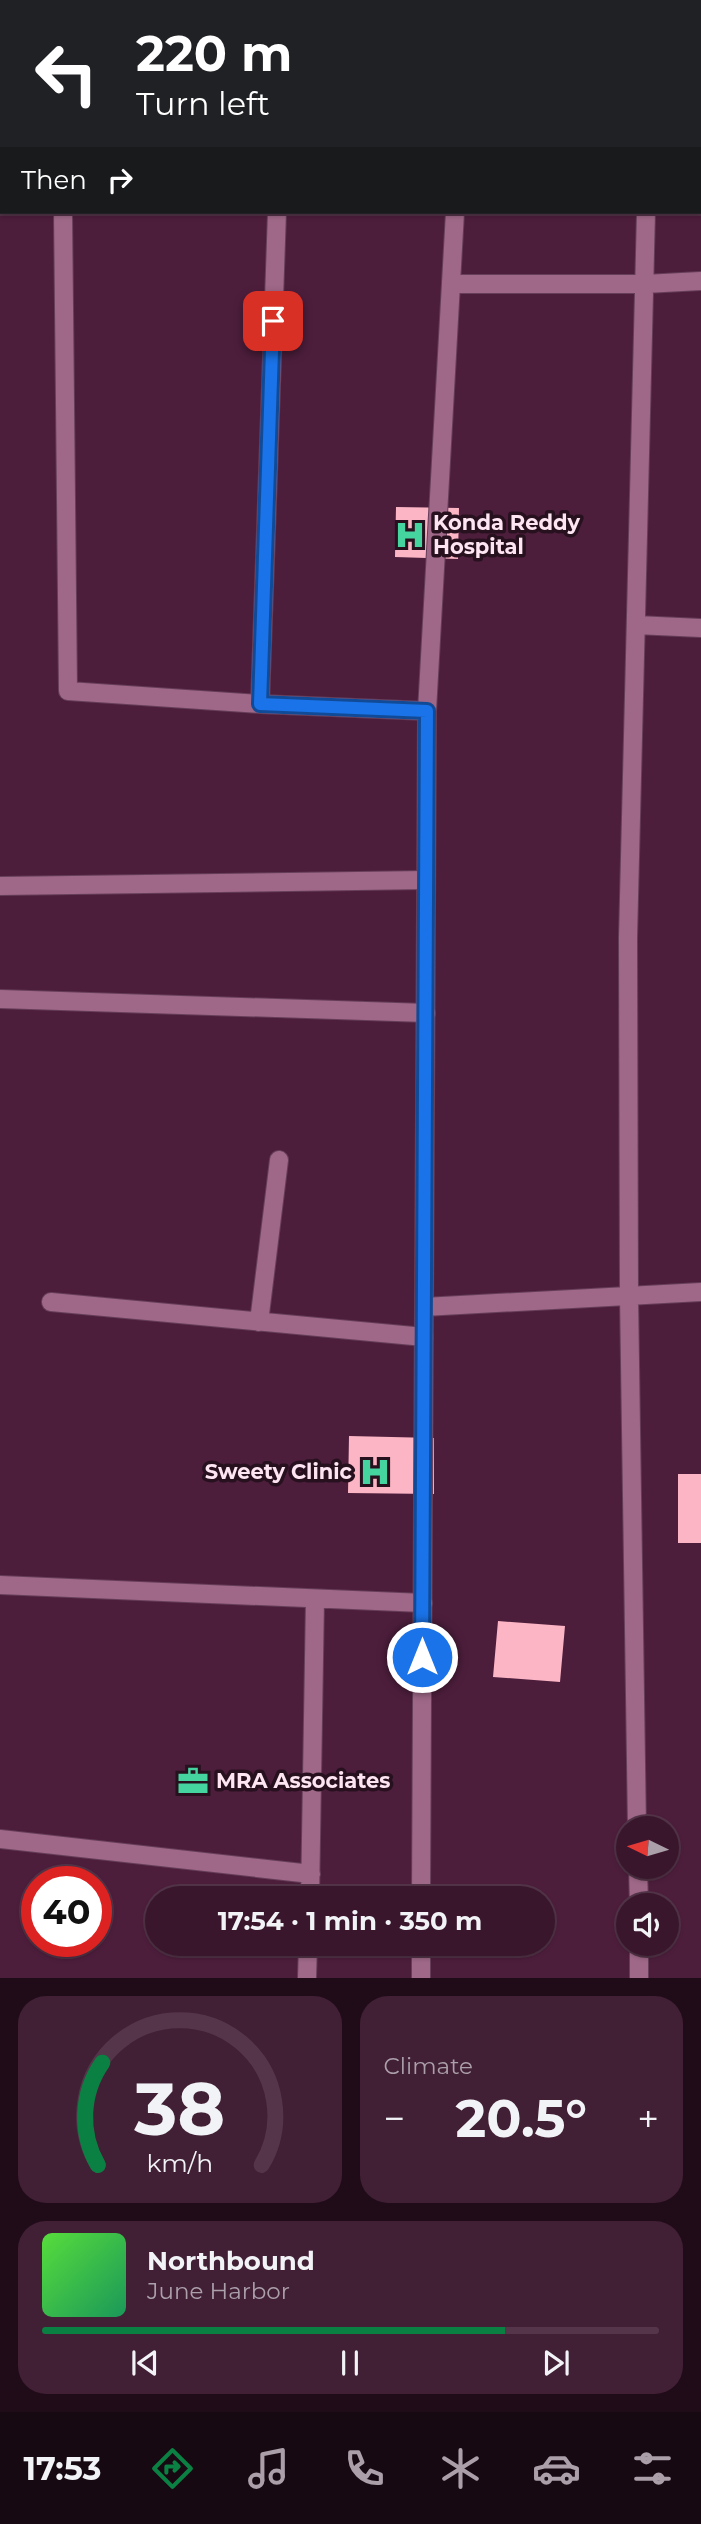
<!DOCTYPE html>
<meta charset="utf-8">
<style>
body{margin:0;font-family:Montserrat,sans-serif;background:#411f35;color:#f1f3f6;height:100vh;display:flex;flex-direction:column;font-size:26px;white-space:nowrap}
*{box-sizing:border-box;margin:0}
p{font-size:23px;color:#ab9faa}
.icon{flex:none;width:38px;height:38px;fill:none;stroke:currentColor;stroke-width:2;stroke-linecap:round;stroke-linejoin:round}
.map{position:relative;height:1978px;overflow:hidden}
.details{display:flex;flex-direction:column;gap:18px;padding:18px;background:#200c19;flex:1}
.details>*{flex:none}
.guide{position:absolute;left:0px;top:0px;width:702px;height:214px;box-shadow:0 2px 5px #0004,0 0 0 2px #543549;background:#202124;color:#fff;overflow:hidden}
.needle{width:46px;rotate:275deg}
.fabs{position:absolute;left:616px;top:1816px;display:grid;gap:14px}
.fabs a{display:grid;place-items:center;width:63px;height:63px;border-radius:50%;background:#3a162d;box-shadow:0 2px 5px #0004,0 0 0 2px #543549;font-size:35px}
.speed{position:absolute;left:21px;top:1866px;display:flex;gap:14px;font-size:35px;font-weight:700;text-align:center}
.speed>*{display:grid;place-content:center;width:91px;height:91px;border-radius:50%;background:#3a162d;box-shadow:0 2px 5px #0004,0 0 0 2px #543549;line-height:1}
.speed .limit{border:10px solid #d22;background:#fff;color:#111}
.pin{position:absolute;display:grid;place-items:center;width:60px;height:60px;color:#fff;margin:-30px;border-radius:14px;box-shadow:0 4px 10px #0006}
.me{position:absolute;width:77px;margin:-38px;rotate:0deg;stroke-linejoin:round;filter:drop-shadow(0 0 5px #0008)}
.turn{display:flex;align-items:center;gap:24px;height:147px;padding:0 21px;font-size:32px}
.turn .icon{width:91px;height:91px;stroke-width:2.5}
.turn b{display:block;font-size:49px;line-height:60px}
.then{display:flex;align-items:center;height:66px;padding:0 21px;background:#0003;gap:14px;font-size:26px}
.big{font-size:52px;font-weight:700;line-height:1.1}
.details .card{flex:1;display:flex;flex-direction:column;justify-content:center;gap:10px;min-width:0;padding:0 24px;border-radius:28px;background:#411f35}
.details .dial{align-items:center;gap:0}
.dial svg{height:182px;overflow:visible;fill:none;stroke:#543549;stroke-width:7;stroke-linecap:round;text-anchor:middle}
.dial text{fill:#f1f3f6;stroke:none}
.song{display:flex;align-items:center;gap:21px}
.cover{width:84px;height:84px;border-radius:10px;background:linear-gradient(135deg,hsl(110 70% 55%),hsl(150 70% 35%))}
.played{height:7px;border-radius:4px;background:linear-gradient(90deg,#0b8043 75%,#543549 75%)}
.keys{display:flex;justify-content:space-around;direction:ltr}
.heat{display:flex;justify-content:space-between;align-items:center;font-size:38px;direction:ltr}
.details .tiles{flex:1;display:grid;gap:18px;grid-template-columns:1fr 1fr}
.card:last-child{grid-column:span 2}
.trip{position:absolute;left:145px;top:1886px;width:410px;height:70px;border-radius:35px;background:#3a162d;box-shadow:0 2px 5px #0004,0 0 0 2px #543549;font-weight:700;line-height:70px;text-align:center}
.dock{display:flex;height:112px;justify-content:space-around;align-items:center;background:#170912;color:#ab9faa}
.dock .icon{width:49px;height:49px}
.dock .active{color:#0b8043}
.dock b{font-size:32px;color:#f1f3f6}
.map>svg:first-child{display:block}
</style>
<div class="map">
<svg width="701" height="1978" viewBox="0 0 701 1978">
<rect width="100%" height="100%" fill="#4d1e3c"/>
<path fill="#fcb5c5" d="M396 507 459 508 458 559 395 557Z
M349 1436 434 1438V1494L348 1493Z
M678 1474H701V1543H678Z
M498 1621 565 1626 560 1682 493 1677Z"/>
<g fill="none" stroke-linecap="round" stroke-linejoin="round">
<g stroke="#663e59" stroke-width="20">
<path id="street" d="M61 0V2
M284 2V0
M652 2V0
M63 212 68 691 260 704
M277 212 260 704 427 711
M451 284H645L701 281
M636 625 701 628
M0 886 426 880
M0 999 426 1013
M51 1302 424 1337
M424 1307 701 1292
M259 1322 279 1160
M0 1585 423 1603
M637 1829 629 1296 628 938 646 212
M0 1839 311 1874
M638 1867 639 1906
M310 1899 315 1599
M639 1944V1978
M307 1978 308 1944"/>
</g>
<g stroke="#663e59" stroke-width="20">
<path id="secondary" d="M466 2 467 0
M421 1899 427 711 455 212
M421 1978V1944"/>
</g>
<use href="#street" stroke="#9f6888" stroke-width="18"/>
<use href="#secondary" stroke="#9f6888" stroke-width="18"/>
</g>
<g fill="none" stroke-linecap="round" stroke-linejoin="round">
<g stroke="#114b97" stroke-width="18">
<path id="route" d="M273 321 260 704 427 711 422 1657"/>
</g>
<use href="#route" stroke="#1a73e8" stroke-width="12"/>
</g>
<defs>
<g id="hospital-bare" transform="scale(2.415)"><path d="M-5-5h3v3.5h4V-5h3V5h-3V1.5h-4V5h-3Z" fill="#45d49f" stroke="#27111e" stroke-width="2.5" paint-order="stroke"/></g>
<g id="office-bare" transform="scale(2.415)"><path d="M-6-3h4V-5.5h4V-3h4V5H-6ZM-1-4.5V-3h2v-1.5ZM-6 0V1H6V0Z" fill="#45d49f" stroke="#27111e" stroke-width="2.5" paint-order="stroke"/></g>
</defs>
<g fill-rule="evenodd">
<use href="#hospital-bare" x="410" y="535"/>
<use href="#hospital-bare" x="375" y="1472"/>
<use href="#office-bare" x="193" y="1781"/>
</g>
<g text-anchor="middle" stroke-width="7" stroke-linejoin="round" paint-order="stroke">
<g font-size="21" font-weight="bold" fill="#fee5f2" stroke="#27111e" text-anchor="start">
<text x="433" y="530">Konda Reddy<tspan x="433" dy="24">Hospital</tspan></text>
<text x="352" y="1479" text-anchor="end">Sweety Clinic</text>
<text x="216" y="1788">MRA Associates</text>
</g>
</g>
</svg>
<div class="fabs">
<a><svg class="needle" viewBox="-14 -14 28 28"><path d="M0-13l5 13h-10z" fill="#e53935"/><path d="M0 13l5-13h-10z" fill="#ab9faa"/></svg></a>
<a><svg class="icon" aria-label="sound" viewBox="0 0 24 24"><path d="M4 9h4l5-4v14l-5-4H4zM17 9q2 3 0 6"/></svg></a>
</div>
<div class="speed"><div class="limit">40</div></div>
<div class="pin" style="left:273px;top:321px;background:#d93025"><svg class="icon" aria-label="arrive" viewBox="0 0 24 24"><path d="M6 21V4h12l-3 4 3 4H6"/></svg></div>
<svg class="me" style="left:422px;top:1657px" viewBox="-20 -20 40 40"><circle r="17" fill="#1a73e8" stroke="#fff" stroke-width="3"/><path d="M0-11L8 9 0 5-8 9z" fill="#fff"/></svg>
<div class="trip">17:54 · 1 min · 350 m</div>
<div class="guide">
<div class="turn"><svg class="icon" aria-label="left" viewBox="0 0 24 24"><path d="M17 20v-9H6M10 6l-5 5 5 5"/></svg><div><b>220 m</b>Turn left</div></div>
<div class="then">Then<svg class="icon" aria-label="right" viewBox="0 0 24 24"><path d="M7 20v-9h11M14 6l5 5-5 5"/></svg></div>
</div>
</div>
<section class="details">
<div class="tiles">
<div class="card dial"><svg viewBox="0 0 100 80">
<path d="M14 69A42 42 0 1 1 86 69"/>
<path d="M14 69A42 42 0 0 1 16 24" stroke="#0b8043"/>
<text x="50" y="56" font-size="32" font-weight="700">38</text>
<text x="50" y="72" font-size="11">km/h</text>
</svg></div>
<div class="card"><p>Climate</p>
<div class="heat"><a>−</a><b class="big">20.5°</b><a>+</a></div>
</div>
<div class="card">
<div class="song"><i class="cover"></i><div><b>Northbound</b><p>June Harbor</p></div></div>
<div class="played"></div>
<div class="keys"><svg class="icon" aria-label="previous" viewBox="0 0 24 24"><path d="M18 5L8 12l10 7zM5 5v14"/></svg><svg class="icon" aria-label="pause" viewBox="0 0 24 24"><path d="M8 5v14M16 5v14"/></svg><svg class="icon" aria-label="next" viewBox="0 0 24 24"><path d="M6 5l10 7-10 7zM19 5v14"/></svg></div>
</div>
</div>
</section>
<nav class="dock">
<b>17:53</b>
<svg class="icon active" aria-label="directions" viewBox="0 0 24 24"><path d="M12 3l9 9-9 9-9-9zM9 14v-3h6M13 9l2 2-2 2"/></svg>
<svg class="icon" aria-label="music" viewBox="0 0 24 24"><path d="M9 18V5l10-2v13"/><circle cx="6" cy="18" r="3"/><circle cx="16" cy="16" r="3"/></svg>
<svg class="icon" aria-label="phone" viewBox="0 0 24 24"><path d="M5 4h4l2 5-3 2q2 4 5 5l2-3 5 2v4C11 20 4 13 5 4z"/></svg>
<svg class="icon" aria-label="climate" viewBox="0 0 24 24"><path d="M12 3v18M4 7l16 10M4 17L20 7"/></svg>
<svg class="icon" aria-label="car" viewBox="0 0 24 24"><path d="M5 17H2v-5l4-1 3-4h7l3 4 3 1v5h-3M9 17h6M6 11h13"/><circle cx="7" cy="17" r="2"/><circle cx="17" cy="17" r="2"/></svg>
<svg class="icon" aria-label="filters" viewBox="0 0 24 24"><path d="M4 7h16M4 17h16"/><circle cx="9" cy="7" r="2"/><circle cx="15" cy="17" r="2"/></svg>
</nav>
